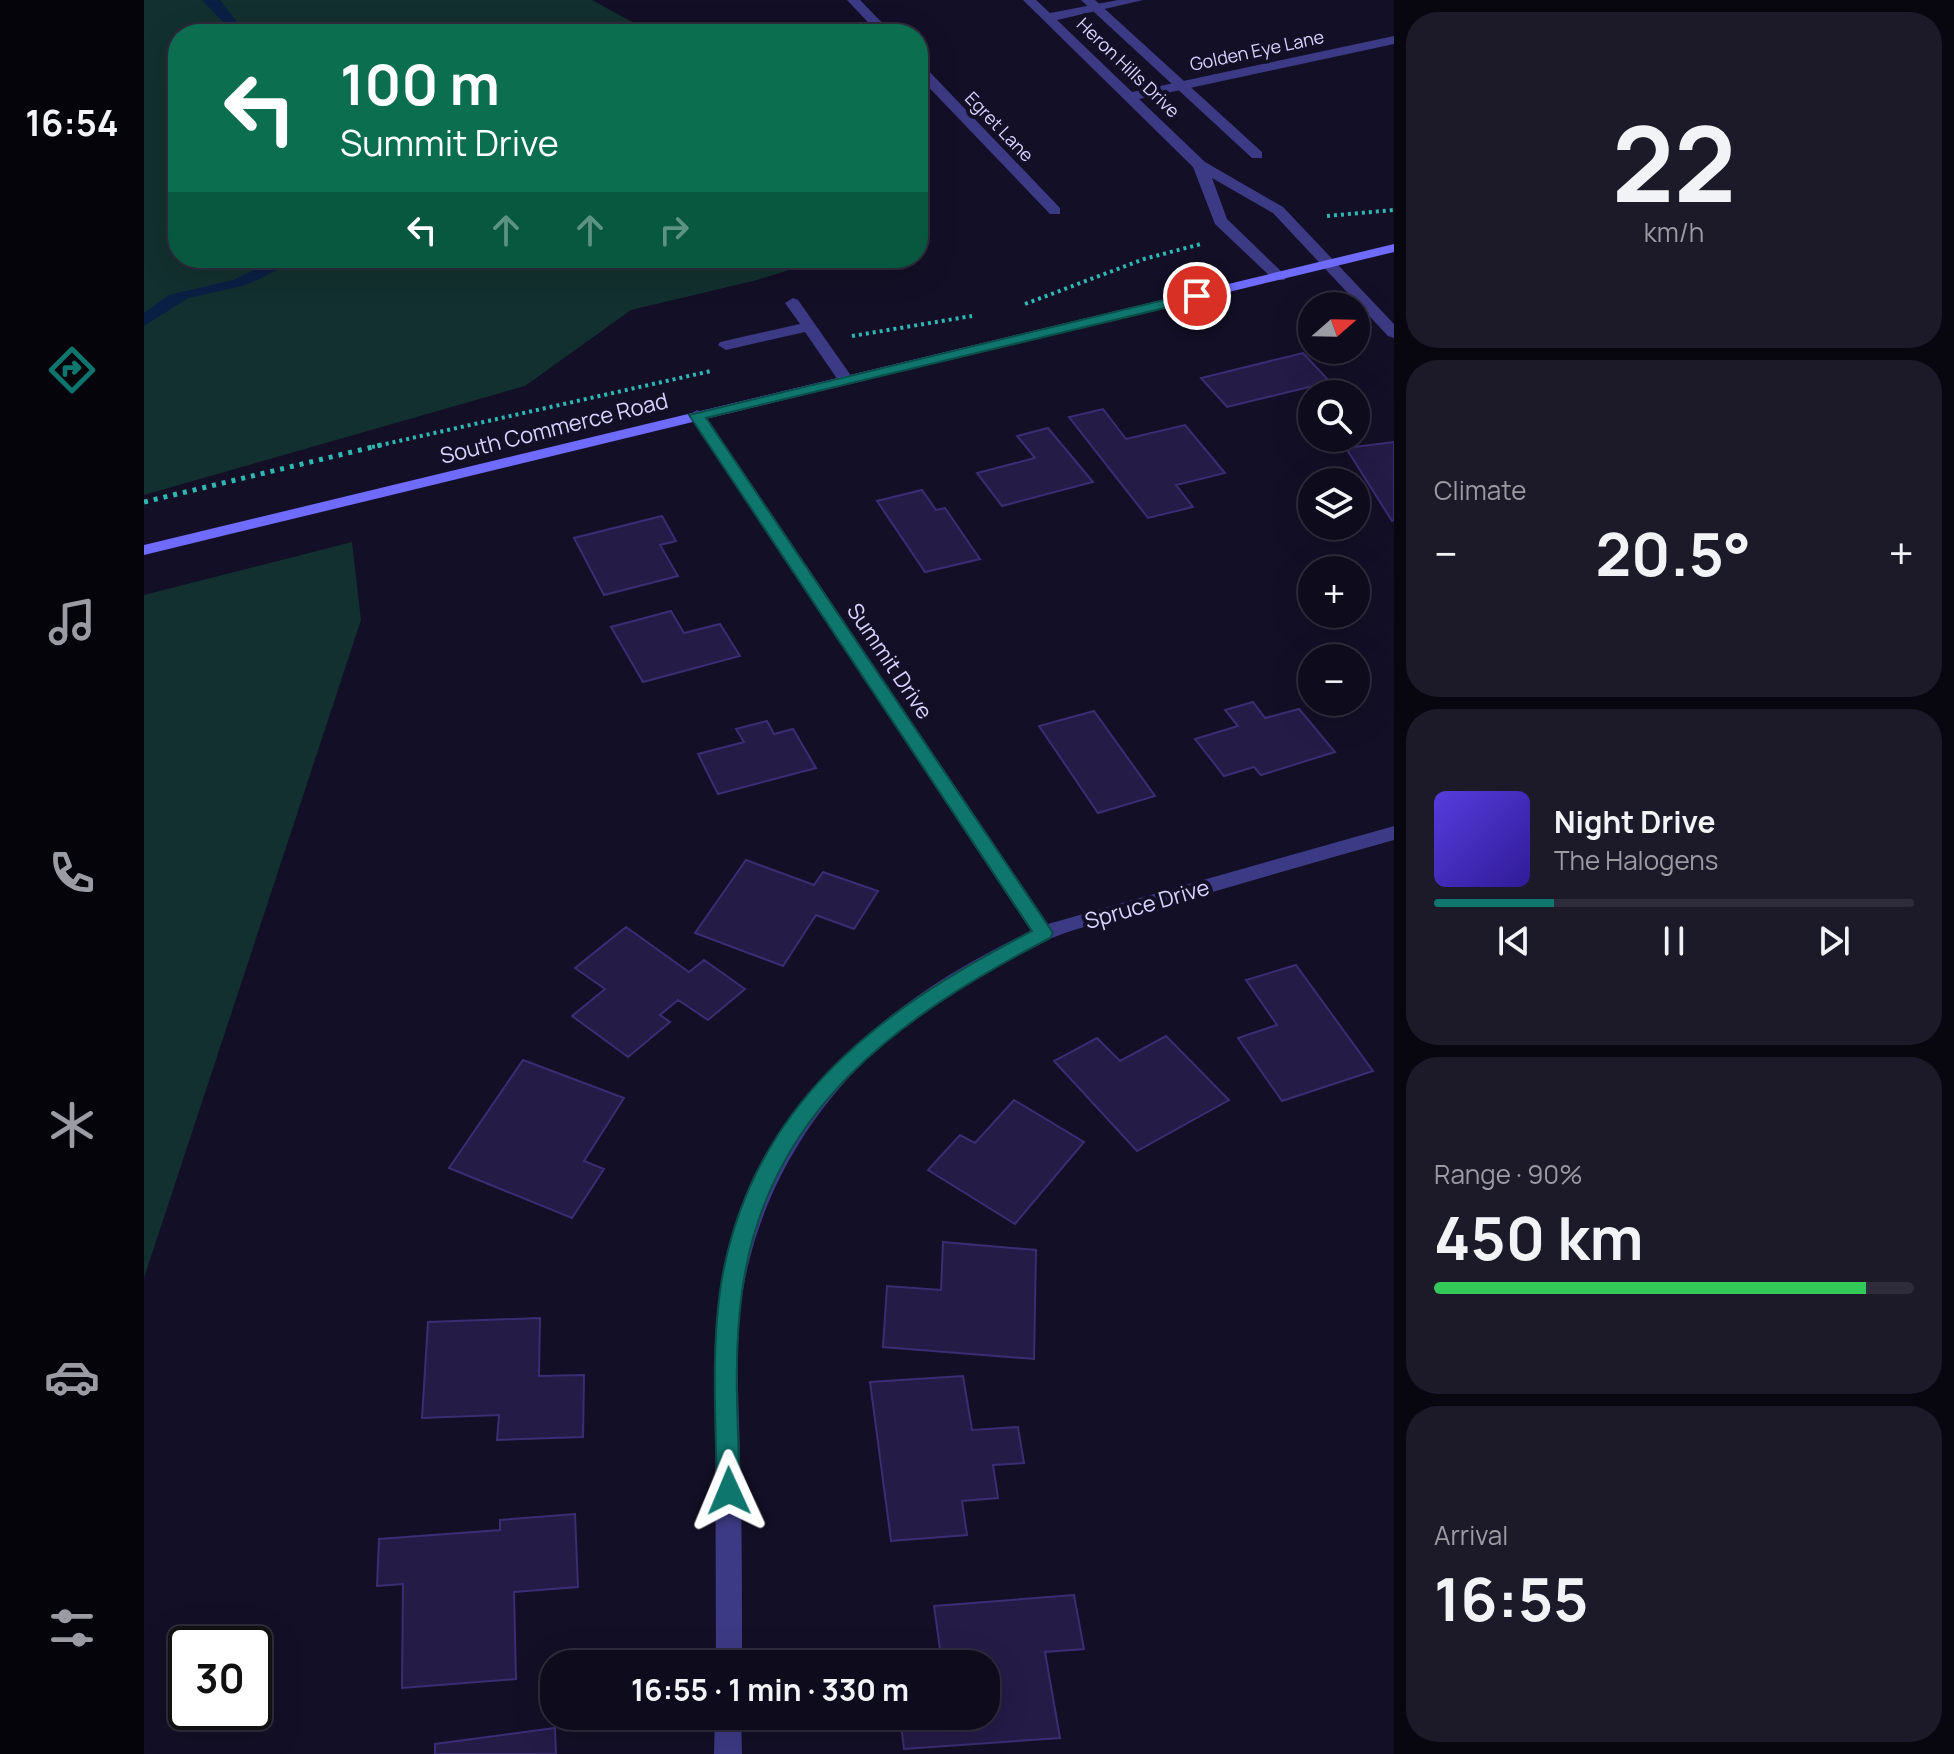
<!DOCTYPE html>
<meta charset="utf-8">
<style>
body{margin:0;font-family:Manrope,sans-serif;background:#1c1929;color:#f1f3f6;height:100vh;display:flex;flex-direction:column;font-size:30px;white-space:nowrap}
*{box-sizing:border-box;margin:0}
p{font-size:26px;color:#9b9ba3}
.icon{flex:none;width:44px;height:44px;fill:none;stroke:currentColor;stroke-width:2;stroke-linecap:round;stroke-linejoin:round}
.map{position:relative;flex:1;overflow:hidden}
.sheet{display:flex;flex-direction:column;gap:12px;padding:12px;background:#08060f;width:560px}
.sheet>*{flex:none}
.banner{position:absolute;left:24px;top:24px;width:760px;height:244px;border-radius:32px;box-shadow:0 8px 32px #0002,0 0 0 2px #2e2b3b;background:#0b6e4f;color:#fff;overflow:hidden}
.needle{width:52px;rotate:70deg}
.controls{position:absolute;left:1154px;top:292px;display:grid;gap:16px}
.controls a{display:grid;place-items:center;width:72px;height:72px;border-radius:50%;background:#0e0b1c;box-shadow:0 8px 32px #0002,0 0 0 2px #2e2b3b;font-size:40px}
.speed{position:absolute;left:24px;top:1626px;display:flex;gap:16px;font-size:40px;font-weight:700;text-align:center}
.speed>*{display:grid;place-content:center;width:104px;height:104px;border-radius:50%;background:#0e0b1c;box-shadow:0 8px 32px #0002,0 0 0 2px #2e2b3b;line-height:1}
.speed .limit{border:4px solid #111;border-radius:12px;background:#fff;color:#111}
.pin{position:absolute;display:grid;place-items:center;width:68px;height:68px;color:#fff;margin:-34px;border:4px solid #fff;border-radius:50%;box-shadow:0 2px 8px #0007}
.me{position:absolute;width:88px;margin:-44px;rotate:359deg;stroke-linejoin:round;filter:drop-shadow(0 0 6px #0008)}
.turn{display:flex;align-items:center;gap:28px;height:168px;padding:0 40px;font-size:36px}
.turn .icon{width:104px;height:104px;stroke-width:2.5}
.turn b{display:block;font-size:56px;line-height:68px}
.lanes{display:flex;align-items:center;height:76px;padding:0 40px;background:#0003;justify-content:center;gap:40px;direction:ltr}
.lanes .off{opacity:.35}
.big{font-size:60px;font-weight:700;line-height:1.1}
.sheet .widget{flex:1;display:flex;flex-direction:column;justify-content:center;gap:12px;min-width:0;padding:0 28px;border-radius:32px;background:#1c1929}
.sheet .dial{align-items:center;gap:0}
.dial b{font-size:104px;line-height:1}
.song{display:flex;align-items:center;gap:24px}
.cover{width:96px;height:96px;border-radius:12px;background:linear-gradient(135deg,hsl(250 70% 55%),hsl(250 70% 35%))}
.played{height:8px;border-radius:4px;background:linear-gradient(90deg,#0f766e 25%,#2e2b3b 25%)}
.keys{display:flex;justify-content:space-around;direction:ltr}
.heat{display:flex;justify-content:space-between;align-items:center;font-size:44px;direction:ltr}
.charge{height:12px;border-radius:6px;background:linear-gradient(90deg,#34c759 90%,#2e2b3b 0)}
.trip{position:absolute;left:396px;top:1650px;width:460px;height:80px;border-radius:32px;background:#0e0b1c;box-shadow:0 8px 32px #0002,0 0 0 2px #2e2b3b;font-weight:700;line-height:80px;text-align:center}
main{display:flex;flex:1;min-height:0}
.tabs{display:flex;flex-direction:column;width:144px;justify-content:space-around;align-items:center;background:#06040b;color:#9b9ba3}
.tabs .icon{width:56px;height:56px}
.tabs .selected{color:#0f766e}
.tabs b{font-size:36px;color:#f1f3f6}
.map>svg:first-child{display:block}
</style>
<main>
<nav class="tabs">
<b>16:54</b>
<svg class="icon selected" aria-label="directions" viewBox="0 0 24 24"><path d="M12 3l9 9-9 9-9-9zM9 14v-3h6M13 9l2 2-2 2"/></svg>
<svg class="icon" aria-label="music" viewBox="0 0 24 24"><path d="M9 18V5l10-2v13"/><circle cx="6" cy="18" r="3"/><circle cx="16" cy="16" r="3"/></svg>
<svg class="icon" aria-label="phone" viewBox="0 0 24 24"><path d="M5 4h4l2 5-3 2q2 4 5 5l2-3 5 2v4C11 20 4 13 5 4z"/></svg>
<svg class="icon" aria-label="climate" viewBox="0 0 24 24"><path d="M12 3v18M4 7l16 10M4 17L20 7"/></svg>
<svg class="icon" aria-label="car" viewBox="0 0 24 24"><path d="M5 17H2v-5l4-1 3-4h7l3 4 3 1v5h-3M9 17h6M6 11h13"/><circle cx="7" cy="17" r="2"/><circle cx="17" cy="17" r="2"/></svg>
<svg class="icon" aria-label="filters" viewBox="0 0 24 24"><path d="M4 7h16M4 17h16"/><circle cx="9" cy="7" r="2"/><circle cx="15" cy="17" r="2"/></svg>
</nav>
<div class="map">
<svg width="1250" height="1754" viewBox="0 0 1250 1754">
<rect width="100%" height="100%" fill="#130f26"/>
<path fill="#12302f" d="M0 0H448L510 34H34V258H684L613 280 487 310 381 386 0 495Z
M208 542 217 620 0 1278V595Z"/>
<path fill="#0a1f44" d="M58 0H76L102 34H85L80 23Z
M136 258H158L102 285 44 298 0 326V313L25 295 89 280Z"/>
<path fill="#241b47" stroke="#3b2d73" stroke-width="2" d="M1159 353 1186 382 1083 407 1057 378Z
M959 409 982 439 1041 425 1081 473 1032 485 1049 507 1004 518 925 417Z
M904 428 949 482 858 506 833 473 891 458 873 436Z
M1250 442V520L1248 521 1202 448Z
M778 490 792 510 801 508 836 559 781 572 733 501Z
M518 516 532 541 516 545 534 576 460 595 430 538Z
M527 611 540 633 576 624 596 656 499 682 467 627Z
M1109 702 1121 718 1155 709 1191 752 1117 775 1110 767 1080 776 1051 739 1094 726 1081 710Z
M950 711 1011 796 954 813 895 726Z
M623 721 630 734 649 729 672 768 574 794 554 754 600 742 592 729Z
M602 860 670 885 679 872 734 891 710 929 672 915 639 966 551 933Z
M482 927 545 972 560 960 601 989 564 1020 534 1000 516 1015 526 1022 484 1057 428 1016 461 989 431 968Z
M1152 965 1229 1071 1138 1101 1094 1038 1133 1025 1102 980Z
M1022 1036 1085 1100 993 1151 910 1061 953 1038 976 1061Z
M379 1060 480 1098 440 1161 460 1169 428 1218 305 1168Z
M870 1100 940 1142 871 1224 784 1170 816 1135 831 1143Z
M799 1242 892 1250 890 1359 739 1347 743 1286 797 1290Z
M396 1318 395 1376 440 1375 439 1437 353 1440 355 1415 278 1418 284 1322Z
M819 1376 828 1430 874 1427 880 1463 849 1465 854 1498 818 1501 823 1535 747 1541 726 1382Z
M431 1514 434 1587 370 1592 372 1679 258 1688 259 1584 233 1586 235 1539 356 1530V1520Z
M930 1595 940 1649 901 1652 916 1738 760 1749 756 1716H842V1664H798L790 1606Z
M411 1728 412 1754H291V1744Z"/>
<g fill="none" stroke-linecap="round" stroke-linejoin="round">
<path stroke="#2fb8b0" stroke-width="4" stroke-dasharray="3 4" stroke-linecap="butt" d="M1183 216 1250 210
M881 304 1000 259 1057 244
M708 336 828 316
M228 447 567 371"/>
<path stroke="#2fb8b0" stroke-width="5" stroke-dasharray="4 6" stroke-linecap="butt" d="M0 502 237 445"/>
<path fill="#3d3a85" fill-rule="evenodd" d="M937 0H951L1118 152V158H1108Z
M649 298 654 300 710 380 708 383H696L661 332 582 350 574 345 576 342 656 324 641 303Z"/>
<path fill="#3d3a85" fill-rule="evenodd" d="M703 0H716L749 34H735Z
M879 0H892L906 13 974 0H999L913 20 988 92 1250 36V44L995 99 1061 162 1139 207 1250 324V338L1244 336 1129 213 1068 178 1083 219 1143 277 1140 280H1130L1071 224 1049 167Z
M774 64 779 65 916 208V214H906L774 76Z
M553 410 561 415 904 924 1250 826V840C1171 862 1093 885 1014 908 979 918 942 924 908 938 755 1001 628 1123 599 1290 590 1344 595 1401 596 1456 598 1525 598 1595 598 1664H572L571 1337C585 1137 714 1013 887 931L545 415Z
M571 1716H597L598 1754H570Z"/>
<path fill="#6f6bff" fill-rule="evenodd" d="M1250 244V252L0 555V545Z"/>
</g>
<path fill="#0f766e" stroke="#0a4d48" stroke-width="2" d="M1053 292 1060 296 1058 299 562 418 909 933 906 938C756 1016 622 1110 598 1292 589 1358 594 1425 596 1491L593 1499 585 1502 577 1499 573 1491C572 1425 567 1357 576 1291 603 1107 734 1010 888 931L545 415Z"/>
<g text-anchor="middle" stroke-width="8" stroke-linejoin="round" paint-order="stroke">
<g font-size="18" fill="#d9d4ff" stroke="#130f26">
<text transform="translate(1113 51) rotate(-12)" y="6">Golden Eye Lane</text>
<text transform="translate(984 68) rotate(44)" y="6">Heron Hills Drive</text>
<text transform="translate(855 127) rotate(46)" y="6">Egret Lane</text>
</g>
<g font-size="22" fill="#d9d4ff" stroke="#130f26">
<text transform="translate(410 428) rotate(-14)" y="8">South Commerce Road</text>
<text transform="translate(746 661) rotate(56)" y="8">Summit Drive</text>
<text transform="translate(1003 904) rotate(-16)" y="8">Spruce Drive</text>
</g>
</g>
</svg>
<div class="controls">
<a><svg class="needle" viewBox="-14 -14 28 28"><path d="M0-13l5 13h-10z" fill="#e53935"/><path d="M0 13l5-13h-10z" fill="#9b9ba3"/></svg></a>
<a><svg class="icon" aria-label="search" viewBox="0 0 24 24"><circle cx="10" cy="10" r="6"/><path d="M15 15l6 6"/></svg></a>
<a><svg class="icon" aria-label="layers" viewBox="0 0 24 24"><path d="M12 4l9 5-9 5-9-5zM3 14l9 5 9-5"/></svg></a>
<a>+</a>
<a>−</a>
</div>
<div class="speed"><div class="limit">30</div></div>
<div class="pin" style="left:1053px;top:296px;background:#d93025"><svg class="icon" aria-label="arrive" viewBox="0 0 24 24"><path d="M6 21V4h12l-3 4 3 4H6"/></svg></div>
<svg class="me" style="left:585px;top:1491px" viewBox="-20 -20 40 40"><path d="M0-17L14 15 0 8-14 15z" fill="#0f766e" stroke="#fff" stroke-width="4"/></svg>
<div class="trip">16:55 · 1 min · 330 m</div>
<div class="banner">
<div class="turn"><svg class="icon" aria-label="left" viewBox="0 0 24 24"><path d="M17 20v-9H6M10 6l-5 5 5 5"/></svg><div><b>100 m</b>Summit Drive</div></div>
<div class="lanes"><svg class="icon" aria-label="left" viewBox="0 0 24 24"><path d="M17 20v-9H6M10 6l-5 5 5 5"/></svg><svg class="icon off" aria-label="ahead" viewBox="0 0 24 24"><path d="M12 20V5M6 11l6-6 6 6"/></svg><svg class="icon off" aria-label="ahead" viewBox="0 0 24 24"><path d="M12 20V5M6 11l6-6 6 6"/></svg><svg class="icon off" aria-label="right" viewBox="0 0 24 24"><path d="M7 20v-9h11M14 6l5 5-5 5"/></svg></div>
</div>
</div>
<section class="sheet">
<div class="widget dial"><b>22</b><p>km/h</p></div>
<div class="widget"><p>Climate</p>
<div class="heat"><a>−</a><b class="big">20.5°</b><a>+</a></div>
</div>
<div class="widget">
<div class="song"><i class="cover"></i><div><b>Night Drive</b><p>The Halogens</p></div></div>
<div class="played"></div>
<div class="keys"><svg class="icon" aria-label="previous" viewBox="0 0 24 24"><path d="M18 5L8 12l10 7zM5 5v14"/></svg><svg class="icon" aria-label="pause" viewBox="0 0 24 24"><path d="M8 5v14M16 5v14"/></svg><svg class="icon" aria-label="next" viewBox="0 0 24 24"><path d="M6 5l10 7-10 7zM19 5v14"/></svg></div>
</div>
<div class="widget"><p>Range · 90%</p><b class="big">450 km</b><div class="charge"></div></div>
<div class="widget"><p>Arrival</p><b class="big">16:55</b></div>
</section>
</main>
